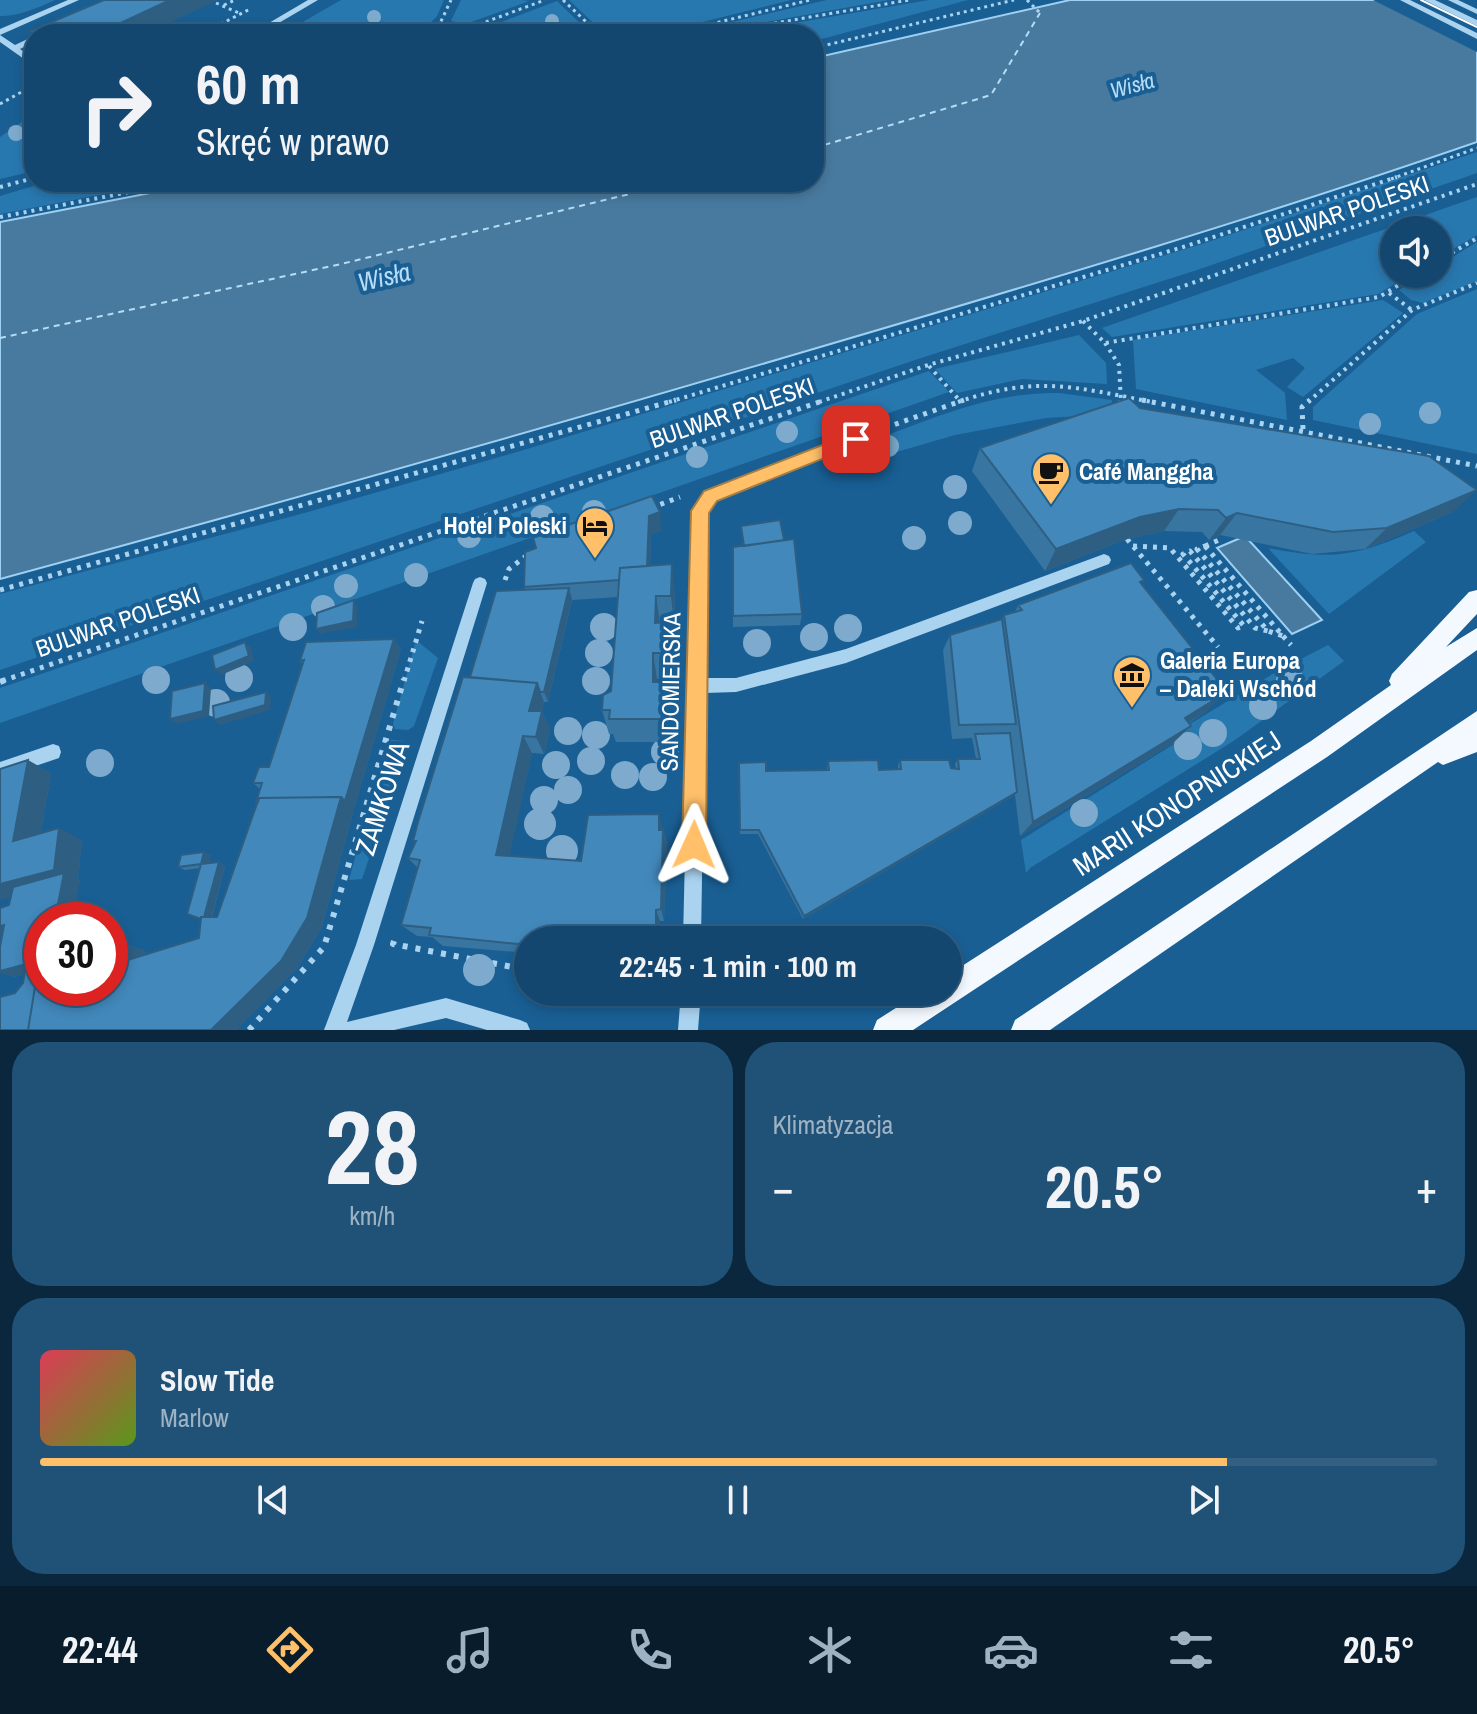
<!DOCTYPE html>
<html lang="pl">
<meta charset="utf-8">
<style>
body{margin:0;font-family:"Archivo Narrow",sans-serif;background:#205177;color:#f1f3f6;height:100vh;display:flex;flex-direction:column;font-size:30px;white-space:nowrap}
*{box-sizing:border-box;margin:0}
p{font-size:26px;color:#9db2c3}
.icon{flex:none;width:44px;height:44px;fill:none;stroke:currentColor;stroke-width:2;stroke-linecap:round;stroke-linejoin:round}
.map{position:relative;height:1030px;overflow:hidden}
.sheet{display:flex;flex-direction:column;gap:12px;padding:12px;background:#0a273d;flex:1}
.sheet>*{flex:none}
.banner{position:absolute;left:24px;top:24px;width:800px;height:168px;border-radius:32px;box-shadow:0 4px 12px #0003,0 0 0 2px #325f82;background:#13476f;color:#f1f3f6;overflow:hidden}
.fabs{position:absolute;left:1380px;top:216px;display:grid;gap:16px}
.fabs a{display:grid;place-items:center;width:72px;height:72px;border-radius:50%;background:#13476f;box-shadow:0 4px 12px #0003,0 0 0 2px #325f82;font-size:40px}
.speed{position:absolute;left:24px;top:902px;display:flex;gap:16px;font-size:40px;font-weight:700;text-align:center}
.speed>*{display:grid;place-content:center;width:104px;height:104px;border-radius:50%;background:#13476f;box-shadow:0 4px 12px #0003,0 0 0 2px #325f82;line-height:1}
.speed .limit{border:12px solid #d22;background:#fff;color:#111}
.pin{position:absolute;display:grid;place-items:center;width:68px;height:68px;color:#fff;margin:-34px;border-radius:16px;box-shadow:0 4px 12px #0006}
.me{position:absolute;width:88px;margin:-44px;rotate:1deg;stroke-linejoin:round;filter:drop-shadow(0 0 6px #0008)}
.turn{display:flex;align-items:center;gap:28px;height:168px;padding:0 40px;font-size:36px}
.turn .icon{width:104px;height:104px;stroke-width:2.5}
.turn b{display:block;font-size:56px;line-height:68px}
.big{font-size:60px;font-weight:800;line-height:1.1}
.sheet .widget{flex:1;display:flex;flex-direction:column;justify-content:center;gap:12px;min-width:0;padding:0 28px;border-radius:32px;background:#205177}
.sheet .dial{align-items:center;gap:0}
.dial b{font-size:104px;line-height:1}
.song{display:flex;align-items:center;gap:24px}
.cover{width:96px;height:96px;border-radius:12px;background:linear-gradient(135deg,hsl(350 70% 55%),hsl(90 70% 35%))}
.played{height:8px;border-radius:4px;background:linear-gradient(90deg,#ffc069 85%,#325f82 85%)}
.keys{display:flex;justify-content:space-around;direction:ltr}
.heat{display:flex;justify-content:space-between;align-items:center;font-size:44px;direction:ltr}
.sheet .tiles{flex:1;display:grid;gap:12px;grid-template-columns:1fr 1fr}
.widget:last-child{grid-column:span 2}
.trip{position:absolute;left:514px;top:926px;width:448px;height:80px;border-radius:40px;background:#13476f;box-shadow:0 4px 12px #0003,0 0 0 2px #325f82;font-weight:800;line-height:80px;text-align:center}
.menu{display:flex;height:128px;justify-content:space-around;align-items:center;background:#081c2c;color:#9db2c3}
.menu .icon{width:56px;height:56px}
.menu .active{color:#ffc069}
.menu b{font-size:36px;color:#f1f3f6}
.map>svg:first-child{display:block}
</style>
<div class="map">
<svg width="1477" height="1030" viewBox="0 0 1477 1030">
<rect width="100%" height="100%" fill="#195f94"/>
<path fill="#2878b0" d="M0 0H55C37 8 20 16 0 16Z
M341 0H444L437 16 420 34H282Z
M461 0H521L529 1 466 24 451 21Z
M569 0H791L654 34H605Z
M827 0H889L699 34H680Z
M929 0H968L814 41V34H730Z
M557 1 591 34H470Z
M29 117H34V171L0 179V137Z
M1477 152V173L1197 270 918 359 0 670V594L308 512 517 452 1202 244Z
M47 182H167L0 214V196Z
M1477 197V235L1438 258V230H1394V274H1411L1378 294 1112 337 1102 328Z
M1477 242V281L1423 303 1411 300 1399 290 1425 274H1438V266Z
M1477 289V454L1313 420V407L1417 314Z
M1383 300 1403 313 1303 397 1287 387 1305 368 1293 358 1256 370 1285 393 1287 420 1136 389 1133 340Z
M1079 335 1106 363 1107 384 1022 379 957 393 935 369Z
M929 371 949 392 0 723V688Z
M1059 393 1112 400 1110 414 1046 418 955 435 893 453 890 434C946 413 998 392 1059 393Z
M1414 531 1426 542 1329 614 1268 548C1331 560 1355 557 1414 531Z
M416 640 438 658 414 726 408 730 395 729 393 724Z
M1328 645 1344 661 1235 740 1030 868 1026 873 1021 840 1174 744 1170 736 1276 672Z
M391 740 405 741 407 746 362 879 349 880 386 745Z"/>
<path fill="#487a9f" stroke="#9dd0f2" stroke-width="2" d="M1070 0H1477V142C1263 216 1045 281 827 345 552 426 277 504 0 579V222L207 182H814V58Z
M1245 536 1322 620 1292 634 1217 548Z"/>
<path fill="#195f94" d="M1373 0H1477V52Z"/>
<g fill="none" stroke-linecap="round" stroke-linejoin="round">
<path stroke="#b6dcf7" stroke-width="2" stroke-dasharray="6 5" stroke-linecap="butt" d="M814 148 991 95 1040 13
M0 338 341 264 679 182"/>
<path stroke="#aad3f0" stroke-width="3" stroke-dasharray="3 4" stroke-linecap="butt" d="M563 0 599 34
M1027 0 1040 13
M216 3 241 14
M224 5 235 0
M187 34 219 25 250 9
M435 34 451 0
M453 34 545 0
M670 34 810 0
M712 34 909 0
M814 48 1014 0
M0 104 34 85
M30 179 34 178
M1391 179 1477 148"/>
<path stroke="#aad3f0" stroke-width="4" stroke-dasharray="3 5" stroke-linecap="butt" d="M0 187 34 178
M0 217 181 182
M1438 261 1477 238
M1389 293 1412 310
M1083 321 1105 343 1379 297 1417 274
M1105 343 1119 365 1121 402
M929 366 960 401
M669 402 1183 247 1397 177
M819 402 928 365 1083 321 1477 184
M958 402C1036 375 1075 387 1152 402
M1308 402 1412 310 1477 283"/>
<path stroke="#aad3f0" stroke-width="5" stroke-dasharray="4 6" stroke-linecap="butt" d="M1121 400V406
M1142 400 1477 466
M1303 429 1302 407 1310 400
M876 431 964 400
M651 508 680 497
M1127 539 1218 647
M1133 546 1170 548 1238 628 1244 626 1183 554 1190 551 1255 628 1268 631
M1205 546 1283 636 1268 631 1197 549Z
M1205 546 1219 540
M505 580 509 569 530 553
M0 590 676 400
M1283 636 1291 645
M1204 670 1228 660
M2 681 825 400
M404 681 422 621"/>
<path stroke="#aad3f0" stroke-width="6" stroke-dasharray="5 8" stroke-linecap="butt" d="M0 682 8 679
M394 941 393 944 528 970
M249 1030 324 947 404 679"/>
<path fill="#aad3f0" fill-rule="evenodd" d="M68 0H79L0 35V29Z
M308 0H318L260 34H250Z
M1400 0H1410L1477 33V39Z
M1424 0H1435L1477 20V26Z
M1448 0H1458L1477 9V14Z
M0 35 15 45 34 36V42L20 49 34 59V66L0 42Z
M856 434 861 435 863 439 861 443 715 500 707 512 705 678H736L846 649 1104 554 1109 556 1111 560 1109 564 846 663 736 692 705 693 701 940H683L693 511 705 492Z
M480 577 485 579 487 583 374 945 347 1022 446 998 520 1020 527 1023 530 1030H487L446 1018 394 1030H324L356 945 473 583 475 579Z
M53 744 59 746 61 752 59 758 0 778V762Z
M681 992H701L698 1030H678Z"/>
<path fill="#f3f9ff" fill-rule="evenodd" d="M1477 590V614L1446 647 1477 628V650L1327 757 913 1030H873L877 1020 921 992H948V975L1311 741 1391 685 1389 681 1392 674 1469 592Z
M1477 711V752L1443 765 1438 762 1050 1030H1011L1015 1020Z"/>
<path stroke="#fff" stroke-width="2" d="M1421 0 1477 27"/>
</g>
<g fill="#7eabcd">
<circle cx="374" cy="17" r="7"/>
<circle cx="552" cy="21" r="7"/>
<circle cx="16" cy="133" r="8"/>
<circle cx="1430" cy="413" r="11"/>
<circle cx="1370" cy="424" r="11"/>
<circle cx="787" cy="432" r="11"/>
<circle cx="888" cy="446" r="11"/>
<circle cx="697" cy="457" r="11"/>
<circle cx="955" cy="487" r="12"/>
<circle cx="594" cy="512" r="12"/>
<circle cx="542" cy="517" r="12"/>
<circle cx="960" cy="523" r="12"/>
<circle cx="469" cy="536" r="12"/>
<circle cx="914" cy="538" r="12"/>
<circle cx="416" cy="575" r="12"/>
<circle cx="346" cy="586" r="12"/>
<circle cx="323" cy="607" r="12"/>
<circle cx="293" cy="627" r="14"/>
<circle cx="604" cy="627" r="14"/>
<circle cx="848" cy="628" r="14"/>
<circle cx="814" cy="637" r="14"/>
<circle cx="757" cy="643" r="14"/>
<circle cx="599" cy="653" r="14"/>
<circle cx="239" cy="678" r="14"/>
<circle cx="156" cy="680" r="14"/>
<circle cx="596" cy="681" r="14"/>
<circle cx="1290" cy="681" r="14"/>
<circle cx="216" cy="703" r="14"/>
<circle cx="1263" cy="706" r="14"/>
<circle cx="568" cy="731" r="14"/>
<circle cx="1213" cy="733" r="14"/>
<circle cx="596" cy="735" r="14"/>
<circle cx="1188" cy="746" r="14"/>
<circle cx="665" cy="752" r="14"/>
<circle cx="591" cy="761" r="14"/>
<circle cx="100" cy="763" r="14"/>
<circle cx="556" cy="765" r="14"/>
<circle cx="625" cy="775" r="14"/>
<circle cx="653" cy="777" r="14"/>
<circle cx="568" cy="790" r="14"/>
<circle cx="544" cy="800" r="14"/>
<circle cx="1084" cy="813" r="14"/>
<circle cx="540" cy="824" r="16"/>
<circle cx="562" cy="851" r="16"/>
<circle cx="479" cy="970" r="16"/>
</g>
<path fill="#3975a1" d="M1140 408 1453 512 1365 549 1312 554 1220 535 1209 540 1202 532 1164 531 1127 539 1045 571 972 471 980 448Z
M741 526 802 614 800 625 733 627V547L743 546Z
M662 530 651 534 650 566 675 592 674 623H670L673 649 672 678 657 679V682H669L672 706 671 742H616L613 734H609L602 710 611 691 618 597 572 600 548 702H544L542 712 550 729 544 754 532 753 509 856 581 861 663 830 667 844 664 921H660V940H528V953L443 946 432 937 417 936 401 925 418 868 408 858 415 843 413 841 470 677 525 590 524 587 525 552Z
M1141 584 1208 710 1189 723 1173 743 1020 836 1015 795 803 919 758 834H740L739 763 766 771 827 770 828 761 879 770 898 769V765L900 760 956 769 955 764 958 759H976L972 738 952 739 943 650 950 635 1002 619 1004 615 1015 612 1018 605Z
M401 649 354 809 322 927 297 968 236 1030H0L15 993 23 983 24 974 14 977 9 905 51 773 41 833 82 840 78 879 80 880 42 988H110L123 943 145 951V954L199 938 201 920 187 914 200 868 185 870 178 867 204 852 211 856 209 863 219 862 225 866 212 917H217L257 803 260 789 253 783 269 767 303 664 300 661Z"/>
<path fill="#2e5f83" d="M170 0H218L146 34H97Z
M1477 490 1453 512 1365 549 1387 528Z
M1179 509 1164 531 1127 539 1045 571 1056 549 1140 517Z
M660 512 662 530 651 534 649 594 646 578 649 516Z
M1237 513 1220 535 1209 540 1226 518Z
M672 564 675 592 674 623 671 596Z
M569 588 572 599 548 702 544 692Z
M656 596 660 623H655Z
M354 600 357 606V627L320 634 316 629Z
M670 622 673 649 672 678 669 653Z
M394 639 401 649 354 809 345 801Z
M245 642 251 647 254 661 221 675 215 670Z
M653 653 657 679V706L653 682Z
M669 682 672 706 671 742 667 719Z
M205 683 211 688 209 716 177 724 170 719Z
M537 683 544 702 542 712 550 729 544 754 536 737 529 711Z
M266 692 271 697 270 710 220 725 214 720Z
M1227 692 1208 710 1167 736 1185 718Z
M1191 726 1173 743 1020 836 1033 822Z
M523 736 532 753 507 868 496 855Z
M28 760 51 773 38 852 13 841Z
M1017 792 1014 796 803 919 804 916Z
M341 797 354 809 322 927 297 968 236 1030H211Z
M659 814 663 828 662 844 659 830Z
M59 828 82 840 78 879 80 880 73 920H55L62 884 0 900V884Z
M663 830 667 844 664 921 661 909Z
M204 852 211 856 208 868 201 864Z
M219 862 225 866 210 923 204 919Z
M656 910 660 921V940H658L656 934Z
M4 925 22 930 0 937V926Z
M123 943 145 951 143 969 121 962Z
M26 964 42 969 14 977 0 973V971Z"/>
<path fill="#4288bb" stroke="#2e5f83" stroke-width="2" d="M104 0H170L97 34H37L30 31Z
M1129 398 1140 408 1429 456 1477 490 1387 528 1333 532 1237 513 1226 518 1218 510 1179 509 1140 517 1056 549 980 448Z
M652 496 660 512 649 516 647 566 620 568 619 580 524 587 525 552 536 548 533 537Z
M780 520 784 540 744 546 741 526Z
M794 539 802 614 733 616V547Z
M1131 563 1144 580 1140 582 1227 692 1185 718 1191 726 1033 822 1004 615 1022 610 1018 605Z
M672 564 671 596H656L655 623 670 622 669 653H653V682H669L667 719H609L610 710H602L603 695 611 691 620 568Z
M569 588 544 692H540L537 683 470 677 496 591Z
M354 600 353 621 316 629 317 613Z
M1002 619 1016 724 959 725 950 635Z
M394 639 345 801 341 797 259 798 258 802H256L262 783H253L259 767H269L304 660 300 661 306 642Z
M245 642 249 656 215 670 212 655Z
M463 677 537 683 529 711H542L536 737 523 736 496 855 581 861 588 815 659 814V830H663L661 909 656 910V934L636 933 635 940H528V945L429 935 431 928 401 925 420 860 408 858 416 841H413L418 822Z
M205 683 203 711 170 719 172 691Z
M266 692 265 705 214 720 213 706Z
M1010 733 1017 792 804 916 759 830H740L739 763 766 762V771L829 770 828 761 878 760 879 770 901 769 900 760H949L951 768 959 769 958 759H980L975 734Z
M28 760 13 841 59 828 54 870 0 884V769Z
M341 797 307 918 281 961 211 1030H28L35 987 42 985V988H110L111 947 123 943 121 962 199 938 201 917H217L259 798Z
M204 852 201 864 178 867 181 855Z
M219 862 204 917H201V919L187 914 201 864Z
M64 873 55 920H42V985L35 987 28 1030H0V997L15 993 23 983 26 964 0 971V947L4 925 0 926V908L9 905 13 887Z"/>
<path fill="#ffc069" stroke="#a67d44" stroke-width="2" d="M856 432 865 439 862 443 717 501 709 513 706 845 702 853 694 856 686 853 682 845 691 511 704 491Z"/>
<defs>
<g id="cafe-pin" transform="scale(2)"><path d="M0 17L-7.5 6A9.5 9.5 0 1 1 7.5 6Z" fill="#ffc069" stroke="#195f94"/><path d="M-5.5-4.5H6V0H3Q3 3.5 0 3.5H-2.5Q-5.5 3.5-5.5 0ZM3-3.2v2h1.7v-2ZM-6 4.5H4V6H-6Z" fill="#111"/></g>
<g id="hotel-pin" transform="scale(2)"><path d="M0 17L-7.5 6A9.5 9.5 0 1 1 7.5 6Z" fill="#ffc069" stroke="#195f94"/><path d="M-6-4.5h1.5V1H6V5H4.5V3h-9V5H-6ZM-4 0a1.8 1.8 0 1 1 3.6 0ZM.5 0V-2.5h3Q6-2.5 6 0Z" fill="#111"/></g>
<g id="museum-pin" transform="scale(2)"><path d="M0 17L-7.5 6A9.5 9.5 0 1 1 7.5 6Z" fill="#ffc069" stroke="#195f94"/><path d="M0-6L6-3V-2H-6V-3ZM-5-1h2V3h-2ZM-1-1h2V3h-2ZM3-1h2V3H3ZM-6 4H6V6H-6Z" fill="#111"/></g>
</defs>
<g fill-rule="evenodd">
<use href="#cafe-pin" x="1051" y="472"/>
<use href="#hotel-pin" x="595" y="526"/>
<use href="#museum-pin" x="1132" y="675"/>
</g>
<g text-anchor="middle" stroke-width="8" stroke-linejoin="round" paint-order="stroke">
<g font-size="22" font-style="italic" fill="#b6dcf7" stroke="#195f94">
<text transform="translate(1132 85) rotate(-15)" y="8">Wisła</text>
</g>
<g font-size="24" fill="#fff" stroke="#195f94">
<text transform="translate(1347 211) rotate(-19)" y="8">BULWAR POLESKI</text>
<text transform="translate(732 413) rotate(-19)" y="8">BULWAR POLESKI</text>
<text transform="translate(118 622) rotate(-19)" y="8">BULWAR POLESKI</text>
<text transform="translate(671 692) rotate(-89)" y="8">SANDOMIERSKA</text>
</g>
<g font-size="24" font-weight="bold" fill="#fff" stroke="#195f94" text-anchor="start">
<text x="1079" y="480">Café Manggha</text>
<text x="567" y="534" text-anchor="end">Hotel Poleski</text>
<text x="1160" y="669">Galeria Europa<tspan x="1160" dy="28">– Daleki Wschód</tspan></text>
</g>
<g font-size="26" font-style="italic" fill="#b6dcf7" stroke="#195f94">
<text transform="translate(384 277) rotate(-13)" y="9">Wisła</text>
</g>
<g font-size="28" fill="#fff" stroke="#195f94">
<text transform="translate(382 798) rotate(-72)" y="10">ZAMKOWA</text>
<text transform="translate(1177 803) rotate(-33)" y="10">MARII KONOPNICKIEJ</text>
</g>
</g>
</svg>
<div class="fabs">
<a><svg class="icon" aria-label="sound" viewBox="0 0 24 24"><path d="M4 9h4l5-4v14l-5-4H4zM17 9q2 3 0 6"/></svg></a>
</div>
<div class="speed"><div class="limit">30</div></div>
<div class="pin" style="left:856px;top:439px;background:#d93025"><svg class="icon" aria-label="arrive" viewBox="0 0 24 24"><path d="M6 21V4h12l-3 4 3 4H6"/></svg></div>
<svg class="me" style="left:694px;top:845px" viewBox="-20 -20 40 40"><path d="M0-17L14 15 0 8-14 15z" fill="#ffc069" stroke="#fff" stroke-width="4"/></svg>
<div class="trip">22:45 · 1 min · 100 m</div>
<div class="banner">
<div class="turn"><svg class="icon" aria-label="right" viewBox="0 0 24 24"><path d="M7 20v-9h11M14 6l5 5-5 5"/></svg><div><b>60 m</b>Skręć w prawo</div></div>
</div>
</div>
<section class="sheet">
<div class="tiles">
<div class="widget dial"><b>28</b><p>km/h</p></div>
<div class="widget"><p>Klimatyzacja</p>
<div class="heat"><a>−</a><b class="big">20.5°</b><a>+</a></div>
</div>
<div class="widget">
<div class="song"><i class="cover"></i><div><b>Slow Tide</b><p>Marlow</p></div></div>
<div class="played"></div>
<div class="keys"><svg class="icon" aria-label="previous" viewBox="0 0 24 24"><path d="M18 5L8 12l10 7zM5 5v14"/></svg><svg class="icon" aria-label="pause" viewBox="0 0 24 24"><path d="M8 5v14M16 5v14"/></svg><svg class="icon" aria-label="next" viewBox="0 0 24 24"><path d="M6 5l10 7-10 7zM19 5v14"/></svg></div>
</div>
</div>
</section>
<nav class="menu">
<b>22:44</b>
<svg class="icon active" aria-label="directions" viewBox="0 0 24 24"><path d="M12 3l9 9-9 9-9-9zM9 14v-3h6M13 9l2 2-2 2"/></svg>
<svg class="icon" aria-label="music" viewBox="0 0 24 24"><path d="M9 18V5l10-2v13"/><circle cx="6" cy="18" r="3"/><circle cx="16" cy="16" r="3"/></svg>
<svg class="icon" aria-label="phone" viewBox="0 0 24 24"><path d="M5 4h4l2 5-3 2q2 4 5 5l2-3 5 2v4C11 20 4 13 5 4z"/></svg>
<svg class="icon" aria-label="climate" viewBox="0 0 24 24"><path d="M12 3v18M4 7l16 10M4 17L20 7"/></svg>
<svg class="icon" aria-label="car" viewBox="0 0 24 24"><path d="M5 17H2v-5l4-1 3-4h7l3 4 3 1v5h-3M9 17h6M6 11h13"/><circle cx="7" cy="17" r="2"/><circle cx="17" cy="17" r="2"/></svg>
<svg class="icon" aria-label="filters" viewBox="0 0 24 24"><path d="M4 7h16M4 17h16"/><circle cx="9" cy="7" r="2"/><circle cx="15" cy="17" r="2"/></svg>
<b>20.5°</b>
</nav>
